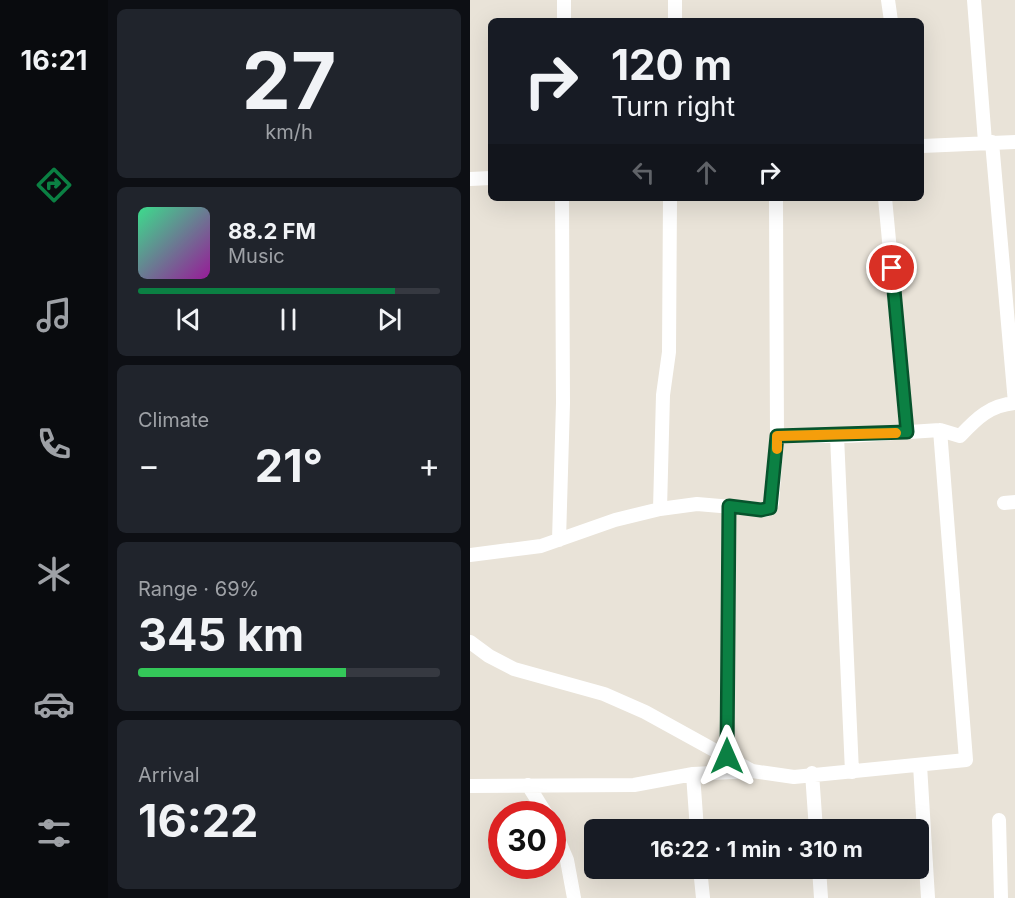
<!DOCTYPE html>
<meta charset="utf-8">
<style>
body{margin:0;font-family:Inter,sans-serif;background:#20242c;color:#f1f3f6;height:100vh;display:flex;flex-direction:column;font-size:22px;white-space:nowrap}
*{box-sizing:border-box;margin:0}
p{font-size:20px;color:#9ea1a6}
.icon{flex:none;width:33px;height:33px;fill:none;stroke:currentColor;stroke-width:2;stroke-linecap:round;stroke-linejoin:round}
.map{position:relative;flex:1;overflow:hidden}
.panel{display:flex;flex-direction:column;gap:9px;padding:9px;background:#0d0f14;width:362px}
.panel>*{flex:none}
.top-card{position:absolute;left:18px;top:18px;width:436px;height:183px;border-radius:9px;box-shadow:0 6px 24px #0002;background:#171b24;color:#f1f3f6;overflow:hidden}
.speed{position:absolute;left:18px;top:801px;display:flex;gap:12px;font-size:30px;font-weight:700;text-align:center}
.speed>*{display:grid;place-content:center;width:78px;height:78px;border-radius:50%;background:#171b24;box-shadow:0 6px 24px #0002;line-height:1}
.speed .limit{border:9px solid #d22;background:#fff;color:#111}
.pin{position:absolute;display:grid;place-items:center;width:51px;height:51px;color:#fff;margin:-26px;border:3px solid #fff;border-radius:50%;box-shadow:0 2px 6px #0007}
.me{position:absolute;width:66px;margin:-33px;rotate:0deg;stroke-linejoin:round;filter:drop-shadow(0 0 4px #0008)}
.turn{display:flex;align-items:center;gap:21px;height:126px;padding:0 24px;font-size:27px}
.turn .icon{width:78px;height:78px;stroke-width:2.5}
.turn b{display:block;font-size:42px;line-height:51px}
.lanes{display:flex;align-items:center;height:57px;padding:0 24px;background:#0003;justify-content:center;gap:30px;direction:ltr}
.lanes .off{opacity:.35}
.big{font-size:45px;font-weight:700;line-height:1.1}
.panel .card{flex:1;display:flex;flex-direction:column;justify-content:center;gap:9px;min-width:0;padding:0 21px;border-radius:9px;background:#20242c}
.panel .dial{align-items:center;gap:0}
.dial b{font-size:78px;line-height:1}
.song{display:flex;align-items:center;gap:18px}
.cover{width:72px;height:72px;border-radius:9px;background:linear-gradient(135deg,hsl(150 70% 55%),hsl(300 70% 35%))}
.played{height:6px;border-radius:3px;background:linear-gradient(90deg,#0b8043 85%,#363941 85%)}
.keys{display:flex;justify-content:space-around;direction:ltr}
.heat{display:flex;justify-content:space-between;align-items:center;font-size:33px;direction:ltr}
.charge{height:9px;border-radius:4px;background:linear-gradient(90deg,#34c759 69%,#363941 0)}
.trip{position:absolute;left:114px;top:819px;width:345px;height:60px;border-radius:9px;background:#171b24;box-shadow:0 6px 24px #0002;font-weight:700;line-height:60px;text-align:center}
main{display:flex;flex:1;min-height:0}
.dock{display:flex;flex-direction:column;width:108px;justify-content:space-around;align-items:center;background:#090b0e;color:#9ea1a6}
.dock .icon{width:42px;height:42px}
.dock .active{color:#0b8043}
.dock b{font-size:27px;color:#f1f3f6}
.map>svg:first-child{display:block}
</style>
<main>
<nav class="dock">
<b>16:21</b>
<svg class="icon active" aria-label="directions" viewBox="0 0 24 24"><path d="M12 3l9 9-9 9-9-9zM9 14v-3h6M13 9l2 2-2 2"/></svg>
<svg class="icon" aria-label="music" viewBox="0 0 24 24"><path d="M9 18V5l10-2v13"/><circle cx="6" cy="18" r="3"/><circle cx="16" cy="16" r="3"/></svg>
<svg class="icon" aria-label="phone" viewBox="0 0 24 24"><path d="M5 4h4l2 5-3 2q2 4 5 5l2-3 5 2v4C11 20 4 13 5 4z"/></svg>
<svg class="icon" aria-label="climate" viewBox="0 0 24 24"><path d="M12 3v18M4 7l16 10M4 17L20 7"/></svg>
<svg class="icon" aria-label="car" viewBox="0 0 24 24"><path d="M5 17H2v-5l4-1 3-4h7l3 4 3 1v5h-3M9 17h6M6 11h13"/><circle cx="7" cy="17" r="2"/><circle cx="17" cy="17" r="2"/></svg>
<svg class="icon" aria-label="filters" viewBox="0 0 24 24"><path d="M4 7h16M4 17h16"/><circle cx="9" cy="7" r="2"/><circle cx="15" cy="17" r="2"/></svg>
</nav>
<section class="panel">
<div class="card dial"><b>27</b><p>km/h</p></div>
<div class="card">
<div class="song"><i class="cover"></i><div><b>88.2 FM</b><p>Music</p></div></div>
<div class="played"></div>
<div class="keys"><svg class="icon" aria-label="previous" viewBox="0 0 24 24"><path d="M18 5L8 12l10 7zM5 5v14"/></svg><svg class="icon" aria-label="pause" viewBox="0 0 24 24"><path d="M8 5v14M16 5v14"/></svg><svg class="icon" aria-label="next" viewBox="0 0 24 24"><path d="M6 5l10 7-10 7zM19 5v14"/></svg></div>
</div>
<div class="card"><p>Climate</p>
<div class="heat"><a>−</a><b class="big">21°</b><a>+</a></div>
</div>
<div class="card"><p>Range · 69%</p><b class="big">345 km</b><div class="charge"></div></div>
<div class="card"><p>Arrival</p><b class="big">16:22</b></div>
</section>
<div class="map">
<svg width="546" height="898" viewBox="0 0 546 898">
<rect width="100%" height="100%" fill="#e9e3d8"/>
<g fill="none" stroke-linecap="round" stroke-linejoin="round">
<path stroke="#fff" stroke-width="14" d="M418 0 421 21
M504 0 515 142
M94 21V0
M205 21V0
M522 142 545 403
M452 146 546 142
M0 179 21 178
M306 198 307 436
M415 198 437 432
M367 436 382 772
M534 503 546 502
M190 509 193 395 199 352 200 198
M89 540 93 403 92 198
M0 555 71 546 145 520 190 509 227 504 296 510 302 503 307 436H378L470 430 490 436C507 418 520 405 546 403
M0 642 19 656 44 669 134 694 175 712 282 771 324 777 496 760 470 430
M257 756 259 506
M450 765 458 898
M342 773 346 830
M223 774 227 830
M58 785 76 814
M0 786 164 785 223 774 282 771
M529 820 531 898
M82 825 97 860 104 898
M230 868 233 898
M349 868 351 898"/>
</g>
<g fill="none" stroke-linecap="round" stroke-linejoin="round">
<g stroke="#07532c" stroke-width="15">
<path id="route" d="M257 756 259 506 291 510 300 508 307 436 437 432 422 268"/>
</g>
<use href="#route" stroke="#0b8043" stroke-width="10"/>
<path stroke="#f59e0b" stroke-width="10" d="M307 449V436L426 433"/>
</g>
</svg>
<div class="speed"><div class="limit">30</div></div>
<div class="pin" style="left:422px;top:268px;background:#d93025"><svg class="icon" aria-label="arrive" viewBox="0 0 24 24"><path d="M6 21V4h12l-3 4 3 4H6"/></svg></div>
<svg class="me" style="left:257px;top:756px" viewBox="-20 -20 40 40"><path d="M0-17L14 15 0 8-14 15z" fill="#0b8043" stroke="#fff" stroke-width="4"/></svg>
<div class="trip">16:22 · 1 min · 310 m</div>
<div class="top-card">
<div class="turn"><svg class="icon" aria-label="right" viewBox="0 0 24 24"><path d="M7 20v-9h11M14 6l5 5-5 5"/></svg><div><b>120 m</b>Turn right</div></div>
<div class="lanes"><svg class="icon off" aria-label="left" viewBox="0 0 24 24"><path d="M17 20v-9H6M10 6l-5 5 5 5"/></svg><svg class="icon off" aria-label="ahead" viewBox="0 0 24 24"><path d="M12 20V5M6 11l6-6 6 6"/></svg><svg class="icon" aria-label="right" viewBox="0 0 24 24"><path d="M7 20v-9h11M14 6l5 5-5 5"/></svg></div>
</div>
</div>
</main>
